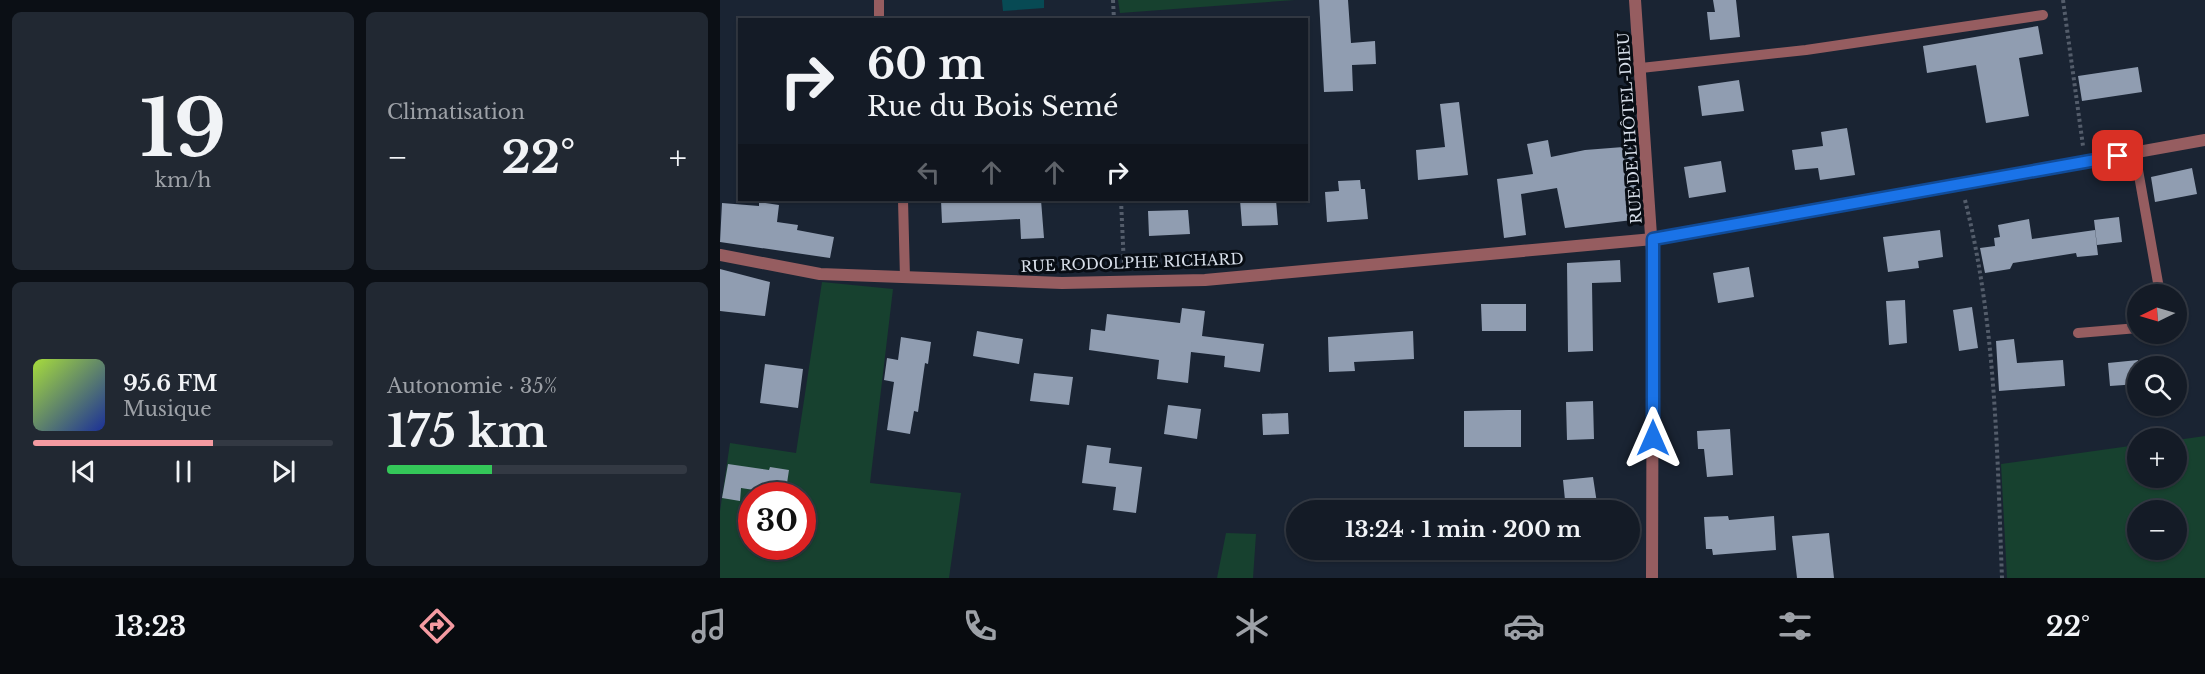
<!DOCTYPE html>
<html lang="fr">
<meta charset="utf-8">
<style>
body{margin:0;font-family:"Libre Baskerville",serif;background:#212832;color:#f1f3f6;height:100vh;display:flex;flex-direction:column;font-size:22px;white-space:nowrap}
*{box-sizing:border-box;margin:0}
p{font-size:20px;color:#9da1a7}
.icon{flex:none;width:33px;height:33px;fill:none;stroke:currentColor;stroke-width:2;stroke-linecap:round;stroke-linejoin:round}
.map{position:relative;flex:1;overflow:hidden}
.drawer{display:flex;flex-direction:column;gap:12px;padding:12px;background:#0b0f15;width:720px}
.drawer>*{flex:none}
.hud{position:absolute;left:18px;top:18px;width:570px;height:183px;border-radius:0px;box-shadow:0 2px 4px #0004,0 0 0 2px #333943;background:#141b26;color:#f1f3f6;overflow:hidden}
.needle{width:39px;rotate:265deg}
.controls{position:absolute;left:1407px;top:284px;display:grid;gap:12px}
.controls a{display:grid;place-items:center;width:60px;height:60px;border-radius:50%;background:#141b26;box-shadow:0 2px 4px #0004,0 0 0 2px #333943;font-size:30px}
.speed{position:absolute;left:18px;top:482px;display:flex;gap:12px;font-size:30px;font-weight:700;text-align:center}
.speed>*{display:grid;place-content:center;width:78px;height:78px;border-radius:50%;background:#141b26;box-shadow:0 2px 4px #0004,0 0 0 2px #333943;line-height:1}
.speed .limit{border:9px solid #d22;background:#fff;color:#111}
.pin{position:absolute;display:grid;place-items:center;width:51px;height:51px;color:#fff;margin:-26px;border-radius:12px;box-shadow:0 3px 9px #0006}
.me{position:absolute;width:66px;margin:-33px;rotate:0deg;stroke-linejoin:round;filter:drop-shadow(0 0 4px #0008)}
.turn{display:flex;align-items:center;gap:21px;height:126px;padding:0 30px;font-size:27px}
.turn .icon{width:78px;height:78px;stroke-width:2.5}
.turn b{display:block;font-size:42px;line-height:51px}
.lanes{display:flex;align-items:center;height:57px;padding:0 30px;background:#0003;justify-content:center;gap:30px;direction:ltr}
.lanes .off{opacity:.35}
.big{font-size:45px;font-weight:700;line-height:1.1}
.drawer .widget{flex:1;display:flex;flex-direction:column;justify-content:center;gap:9px;min-width:0;padding:0 21px;border-radius:9px;background:#212832}
.drawer .dial{align-items:center;gap:0}
.dial b{font-size:78px;line-height:1}
.song{display:flex;align-items:center;gap:18px}
.cover{width:72px;height:72px;border-radius:9px;background:linear-gradient(135deg,hsl(80 70% 55%),hsl(230 70% 35%))}
.played{height:6px;border-radius:3px;background:linear-gradient(90deg,#f49aa1 60%,#333943 60%)}
.keys{display:flex;justify-content:space-around;direction:ltr}
.heat{display:flex;justify-content:space-between;align-items:center;font-size:33px;direction:ltr}
.charge{height:9px;border-radius:4px;background:linear-gradient(90deg,#34c759 35%,#333943 0)}
.drawer .tiles{flex:1;display:grid;gap:12px;grid-template-columns:repeat(2,1fr)}
.trip{position:absolute;left:566px;top:500px;width:354px;height:60px;border-radius:30px;background:#141b26;box-shadow:0 2px 4px #0004,0 0 0 2px #333943;font-weight:700;line-height:60px;text-align:center}
.menu{display:flex;height:96px;justify-content:space-around;align-items:center;background:#080b0f;color:#9da1a7}
.menu .icon{width:42px;height:42px}
.menu .selected{color:#f49aa1}
.menu b{font-size:27px;color:#f1f3f6}
main{display:flex;flex:1;min-height:0}
.map>svg:first-child{display:block}
</style>
<main>
<section class="drawer">
<div class="tiles">
<div class="widget dial"><b>19</b><p>km/h</p></div>
<div class="widget"><p>Climatisation</p>
<div class="heat"><a>−</a><b class="big">22°</b><a>+</a></div>
</div>
<div class="widget">
<div class="song"><i class="cover"></i><div><b>95.6 FM</b><p>Musique</p></div></div>
<div class="played"></div>
<div class="keys"><svg class="icon" aria-label="previous" viewBox="0 0 24 24"><path d="M18 5L8 12l10 7zM5 5v14"/></svg><svg class="icon" aria-label="pause" viewBox="0 0 24 24"><path d="M8 5v14M16 5v14"/></svg><svg class="icon" aria-label="next" viewBox="0 0 24 24"><path d="M6 5l10 7-10 7zM19 5v14"/></svg></div>
</div>
<div class="widget"><p>Autonomie · 35%</p><b class="big">175 km</b><div class="charge"></div></div>
</div>
</section>
<div class="map">
<svg width="1485" height="578" viewBox="0 0 1485 578">
<rect width="100%" height="100%" fill="#1a2433"/>
<path fill="#17412f" fill-rule="evenodd" d="M398 0H575L400 13Z
M102 282 173 289 150 483 241 493 229 578H0V511L10 443 76 453ZM32 495H82V546H32Z
M1485 436V578H1287L1281 464 1417 445 1418 477H1456L1457 440ZM1418 510H1456V549H1418Z
M506 533 536 534 533 578H497Z"/>
<path fill="#074a54" d="M282 0H324V8L283 11Z"/>
<path fill="#909db1" d="M599 0H628L631 43 655 41 656 64 632 65 633 91 604 92Z
M993 0H1016L1020 37 990 40 987 12H995Z
M1318 26 1323 54 1299 58 1309 116 1266 123 1256 65 1207 73 1203 46Z
M1418 67 1422 92 1362 101 1358 76Z
M1019 80 1024 111 982 116 978 86Z
M739 102 748 175 698 180 696 150 725 147 720 104Z
M1127 128 1135 175 1100 180 1098 168 1075 170 1072 150 1103 146 1101 132Z
M828 140 831 157 865 150 916 146 921 219 845 228 837 188 801 194 806 235 784 238 777 179 813 174 807 144Z
M1001 161 1006 192 969 198 964 167Z
M1472 168 1477 194 1435 202 1431 177Z
M640 180 641 189H645L648 219 607 222 605 192 619 191 618 181Z
M221 200H321L324 238 301 239 300 219 222 223Z
M520 200H556L558 225 522 226Z
M39 202 59 205 57 222 78 225 77 230 114 237 110 258 0 242 2 203 39 206Z
M468 210 470 234 429 236 428 211Z
M1399 217 1402 242 1377 245 1374 220Z
M1309 219 1312 239 1375 230 1378 255 1357 257 1356 253 1293 263 1290 269 1265 273 1260 248 1275 246 1274 238 1280 237 1278 225Z
M1220 230 1223 257 1198 261 1199 268 1168 272 1163 237Z
M900 260 901 282 872 283 873 351 848 352 847 263Z
M1029 267 1034 297 998 303 993 273Z
M0 269 50 282 45 316 0 311Z
M1185 300 1187 343 1169 345 1166 301Z
M761 304H806V331H762Z
M1252 307 1258 348 1239 351 1233 310Z
M462 308 485 311 482 336 544 344 540 372 504 367 505 356 471 352 468 383 437 379 439 360 369 350 371 329 385 331 387 314 460 323Z
M257 331 303 339 299 364 253 356Z
M693 331 694 359 634 362 635 371 609 372 608 337Z
M181 337 211 342 208 364 205 363 198 412 194 411 190 434 167 430 174 382 164 380 167 358 178 360Z
M1294 339 1297 363 1343 360 1345 386 1279 391 1276 341Z
M1418 360V384L1390 386 1388 363Z
M45 364 83 369 78 408 40 403Z
M314 373 353 377 349 405 310 401Z
M873 401 874 439 847 440 846 402Z
M448 405 481 409 477 439 444 434Z
M788 410H801V447H744V411Z
M568 413 569 434 543 435 542 414Z
M1010 429 1013 475 987 477 984 449H978L977 431Z
M367 445 391 448 389 463 422 467 416 513 393 510 396 487 362 483Z
M8 464 49 470 50 467 69 470 66 490 47 487V492L21 488 20 501 2 498Z
M873 477 878 510H846L843 480Z
M1008 516 1009 520 1054 516 1056 550 993 555 992 549H986L984 517Z
M1109 533 1114 578H1077L1072 536Z"/>
<g fill="none" stroke-linecap="round" stroke-linejoin="round">
<path stroke="#545d6b" stroke-width="4" stroke-dasharray="3 3" stroke-linecap="butt" d="M393 0 394 20
M1343 0 1363 146
M401 200 404 266
M1245 200C1276 323 1277 452 1282 578"/>
<path stroke="#965d60" stroke-width="10" d="M159 0V20
M921 68 1086 50 1323 15
M1415 153 1440 294
M183 200 185 278
M1358 333 1418 328"/>
<path stroke="#965d60" stroke-width="12" d="M915 0 933 265 932 578
M0 255 100 274 342 283 485 280 933 239 1485 140"/>
</g>
<g fill="none" stroke-linecap="round" stroke-linejoin="round">
<g stroke="#114b97" stroke-width="15">
<path id="route" d="M933 438V239L1398 156"/>
</g>
<use href="#route" stroke="#1a73e8" stroke-width="10"/>
</g>
<g text-anchor="middle" stroke-width="6" stroke-linejoin="round" paint-order="stroke">
<g font-size="15" fill="#d7dee9" stroke="#080d14">
<text transform="translate(910 128) rotate(-94)" y="5">RUE DE L'HÔTEL-DIEU</text>
<text transform="translate(412 263) rotate(-2)" y="5">RUE RODOLPHE RICHARD</text>
</g>
</g>
</svg>
<div class="controls">
<a><svg class="needle" viewBox="-14 -14 28 28"><path d="M0-13l5 13h-10z" fill="#e53935"/><path d="M0 13l5-13h-10z" fill="#9da1a7"/></svg></a>
<a><svg class="icon" aria-label="search" viewBox="0 0 24 24"><circle cx="10" cy="10" r="6"/><path d="M15 15l6 6"/></svg></a>
<a>+</a>
<a>−</a>
</div>
<div class="speed"><div class="limit">30</div></div>
<div class="pin" style="left:1398px;top:156px;background:#d93025"><svg class="icon" aria-label="arrive" viewBox="0 0 24 24"><path d="M6 21V4h12l-3 4 3 4H6"/></svg></div>
<svg class="me" style="left:933px;top:438px" viewBox="-20 -20 40 40"><path d="M0-17L14 15 0 8-14 15z" fill="#1a73e8" stroke="#fff" stroke-width="4"/></svg>
<div class="trip">13:24 · 1 min · 200 m</div>
<div class="hud">
<div class="turn"><svg class="icon" aria-label="right" viewBox="0 0 24 24"><path d="M7 20v-9h11M14 6l5 5-5 5"/></svg><div><b>60 m</b>Rue du Bois Semé</div></div>
<div class="lanes"><svg class="icon off" aria-label="left" viewBox="0 0 24 24"><path d="M17 20v-9H6M10 6l-5 5 5 5"/></svg><svg class="icon off" aria-label="ahead" viewBox="0 0 24 24"><path d="M12 20V5M6 11l6-6 6 6"/></svg><svg class="icon off" aria-label="ahead" viewBox="0 0 24 24"><path d="M12 20V5M6 11l6-6 6 6"/></svg><svg class="icon" aria-label="right" viewBox="0 0 24 24"><path d="M7 20v-9h11M14 6l5 5-5 5"/></svg></div>
</div>
</div>
</main>
<nav class="menu">
<b>13:23</b>
<svg class="icon selected" aria-label="directions" viewBox="0 0 24 24"><path d="M12 3l9 9-9 9-9-9zM9 14v-3h6M13 9l2 2-2 2"/></svg>
<svg class="icon" aria-label="music" viewBox="0 0 24 24"><path d="M9 18V5l10-2v13"/><circle cx="6" cy="18" r="3"/><circle cx="16" cy="16" r="3"/></svg>
<svg class="icon" aria-label="phone" viewBox="0 0 24 24"><path d="M5 4h4l2 5-3 2q2 4 5 5l2-3 5 2v4C11 20 4 13 5 4z"/></svg>
<svg class="icon" aria-label="climate" viewBox="0 0 24 24"><path d="M12 3v18M4 7l16 10M4 17L20 7"/></svg>
<svg class="icon" aria-label="car" viewBox="0 0 24 24"><path d="M5 17H2v-5l4-1 3-4h7l3 4 3 1v5h-3M9 17h6M6 11h13"/><circle cx="7" cy="17" r="2"/><circle cx="17" cy="17" r="2"/></svg>
<svg class="icon" aria-label="filters" viewBox="0 0 24 24"><path d="M4 7h16M4 17h16"/><circle cx="9" cy="7" r="2"/><circle cx="15" cy="17" r="2"/></svg>
<b>22°</b>
</nav>
